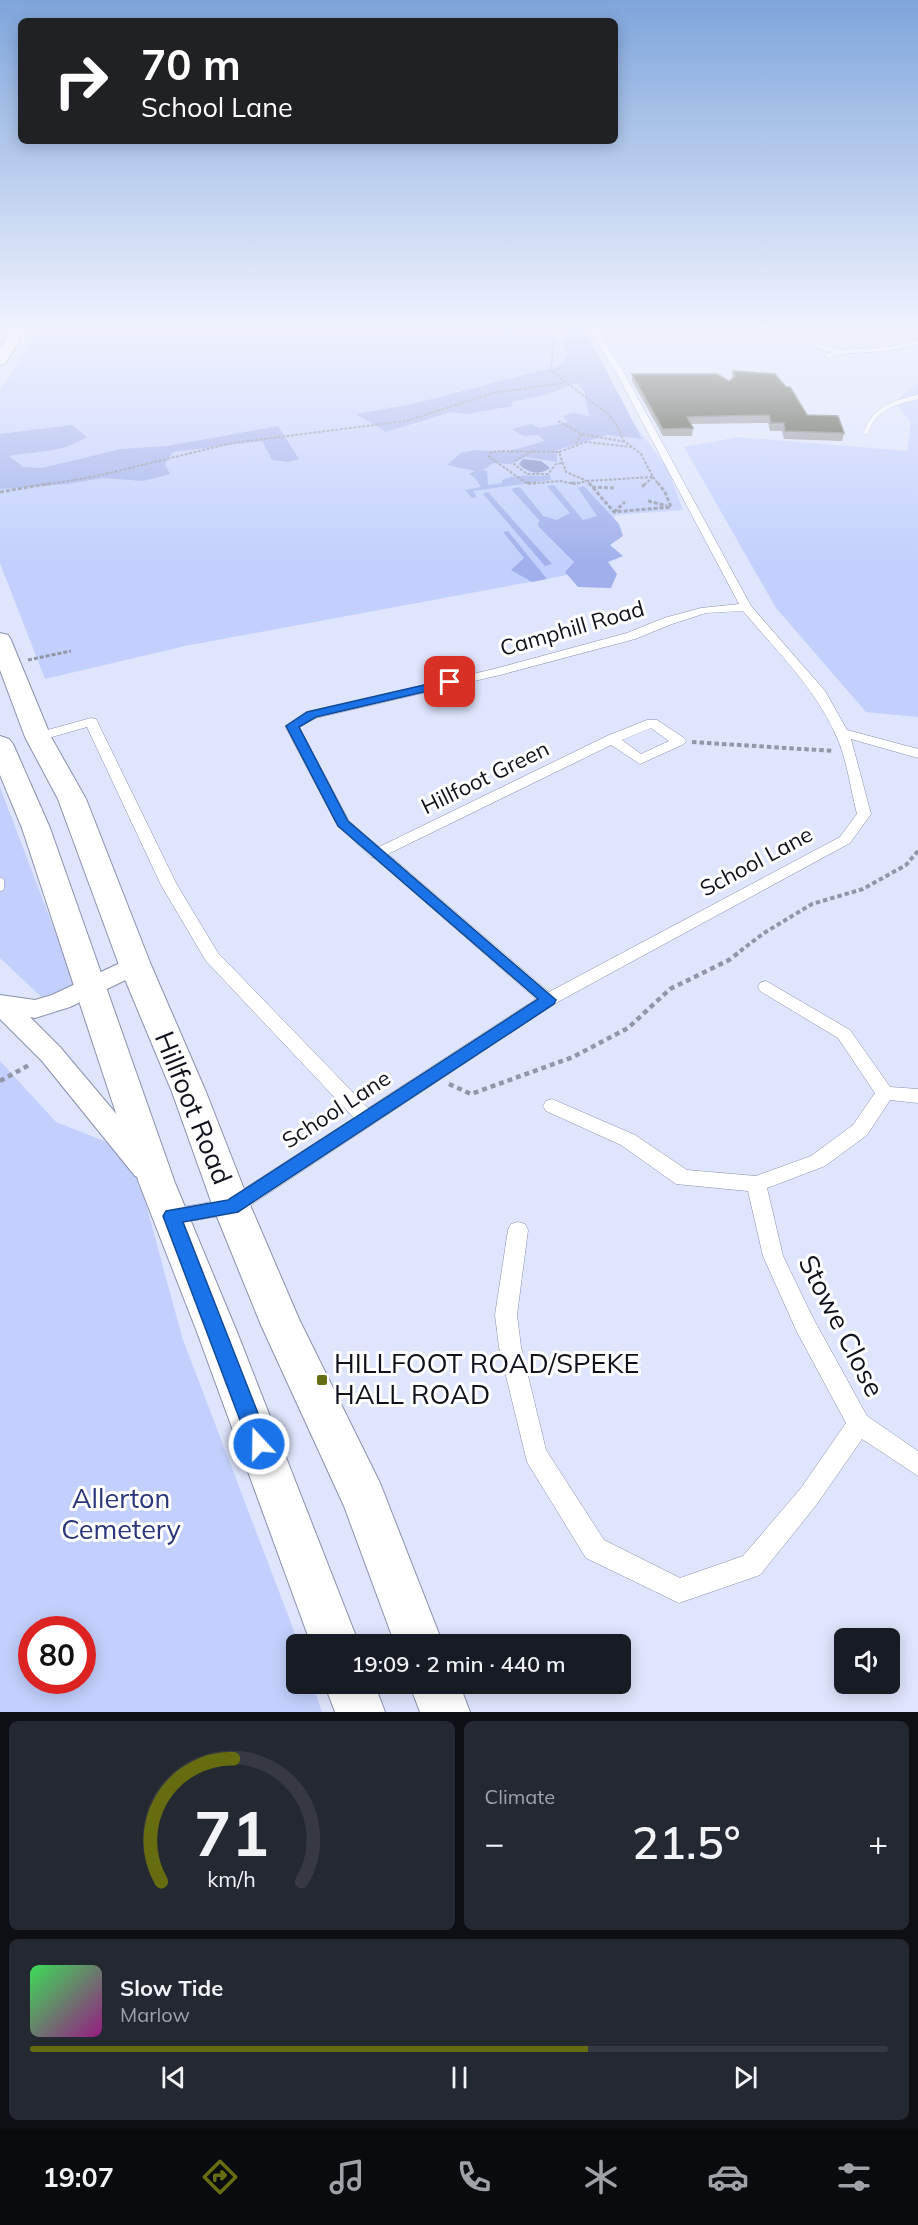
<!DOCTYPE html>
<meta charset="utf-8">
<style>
body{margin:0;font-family:Mulish,sans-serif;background:#242831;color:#f1f3f6;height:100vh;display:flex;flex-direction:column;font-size:22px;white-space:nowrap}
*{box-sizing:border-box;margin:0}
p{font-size:20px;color:#9ea1a6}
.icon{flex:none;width:33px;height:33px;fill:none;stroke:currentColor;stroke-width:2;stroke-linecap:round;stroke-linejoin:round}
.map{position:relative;height:1712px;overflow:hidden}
.drawer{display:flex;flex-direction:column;gap:9px;padding:9px;background:#0d0f14;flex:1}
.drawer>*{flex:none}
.guide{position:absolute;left:18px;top:18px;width:600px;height:126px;border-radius:9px;box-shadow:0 3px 15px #0003;background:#202124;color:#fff;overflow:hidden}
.tools{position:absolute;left:834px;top:1628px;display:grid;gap:12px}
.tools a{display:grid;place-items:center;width:66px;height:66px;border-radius:9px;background:#171b24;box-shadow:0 3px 15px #0003;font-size:30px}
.speed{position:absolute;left:18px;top:1616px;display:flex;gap:12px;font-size:30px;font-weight:700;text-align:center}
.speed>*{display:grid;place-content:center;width:78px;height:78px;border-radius:50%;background:#171b24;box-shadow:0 3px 15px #0003;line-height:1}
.speed .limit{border:9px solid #d22;background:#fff;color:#111}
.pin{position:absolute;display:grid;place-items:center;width:51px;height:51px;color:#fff;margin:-26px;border-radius:12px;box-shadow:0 3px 9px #0006}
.me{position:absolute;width:66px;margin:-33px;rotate:339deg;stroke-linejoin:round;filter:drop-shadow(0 0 4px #0008)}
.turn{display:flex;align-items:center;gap:21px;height:126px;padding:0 24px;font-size:27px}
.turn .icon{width:78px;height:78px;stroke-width:2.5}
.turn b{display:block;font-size:42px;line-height:51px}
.big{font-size:45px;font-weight:600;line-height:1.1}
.drawer .card{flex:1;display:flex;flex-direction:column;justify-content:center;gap:9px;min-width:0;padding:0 21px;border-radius:9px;background:#242831}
.drawer .dial{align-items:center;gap:0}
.dial svg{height:156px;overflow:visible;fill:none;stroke:#363941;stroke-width:7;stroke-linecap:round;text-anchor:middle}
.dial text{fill:#f1f3f6;stroke:none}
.song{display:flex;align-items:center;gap:18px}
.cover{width:72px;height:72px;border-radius:9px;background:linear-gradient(135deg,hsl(130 70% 55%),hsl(310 70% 35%))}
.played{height:6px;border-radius:3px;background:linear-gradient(90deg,#666c10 65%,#363941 65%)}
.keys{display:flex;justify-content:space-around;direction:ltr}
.heat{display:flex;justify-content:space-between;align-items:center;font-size:33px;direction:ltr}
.drawer .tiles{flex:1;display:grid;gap:9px;grid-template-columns:1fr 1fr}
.card:last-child{grid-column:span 2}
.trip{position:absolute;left:286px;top:1634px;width:345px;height:60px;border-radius:9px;background:#171b24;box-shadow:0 3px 15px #0003;font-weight:600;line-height:60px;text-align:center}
.dock{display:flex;height:96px;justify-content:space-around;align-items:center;background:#090b0e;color:#9ea1a6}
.dock .icon{width:42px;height:42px}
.dock .current{color:#666c10}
.dock b{font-size:27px;color:#f1f3f6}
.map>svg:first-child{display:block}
</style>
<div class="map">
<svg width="918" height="1712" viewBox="0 0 918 1712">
<rect width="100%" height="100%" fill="#dee5fc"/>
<path fill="#c3d0fd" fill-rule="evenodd" d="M42 324H579L629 417 668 469 683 510 616 515 578 573 185 646 45 679 0 563V391Z
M918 383V717L866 712 776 608 684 447 738 437 907 451 911 422 894 402Z
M0 787 81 1000 53 1008 0 958Z
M0 1061 56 1122 132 1152 182 1337 299 1644H297V1683H312L322 1712H0ZM32 1629H82V1680H32Z"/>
<path fill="#a1b0ec" d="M566 324H582L642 439 608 435 557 450V462L526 457 510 464 494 463 483 470 487 471 488 485 502 483V480C518 473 533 477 550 475L551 480 473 491 477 497 472 498 465 490 481 487 475 478 469 474 475 471 447 465 461 453 476 450 505 452 545 441 538 435 523 436 512 429 531 424 540 428 568 422 563 416 573 413 589 416 584 391 577 383 544 395 512 402 513 406 467 414 451 412 386 432 356 414 413 404 562 365 568 354 562 343 570 334Z
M72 425 87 437C57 455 39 450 9 456L23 467 42 468 121 449 167 446 278 426 299 459 288 462 272 460 262 441 173 452 165 464 170 474 143 481 103 478 67 484 0 489V434Z
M554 485 583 520 597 516 578 488 584 486 619 524 623 536 610 545 623 556 608 562 617 574 611 588 578 587 565 572 574 562 538 526 539 520 511 489 520 487 543 516 557 520 570 513 547 486Z
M488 492 552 564 545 566 483 494Z
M508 531 547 579 532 582 511 570 524 558 503 532Z"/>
<path fill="#808ec8" d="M523 459 541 461 550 468C539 476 528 473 519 464Z"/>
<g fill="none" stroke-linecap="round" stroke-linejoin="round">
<g stroke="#8991ac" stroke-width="5">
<path id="lane-far1" d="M866 432C874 408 895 402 918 397"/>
</g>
<g stroke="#8991ac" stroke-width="9">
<path id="lane" d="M0 882V887"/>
</g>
<g stroke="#8991ac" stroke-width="1">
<path id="street" d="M586 324H594L626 376 751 606 825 691 847 730 918 749V758L851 739 871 814 850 843 554 1004 239 1213 172 1224 165 1222 162 1216 165 1210 228 1199 354 1118 206 961 161 885 87 727 38 741 31 737 33 734 91 718 96 719 177 885 218 953 368 1108 536 999 375 858 371 857 336 823 285 726 307 712 494 669 627 633 664 618 701 608 739 604 618 376ZM743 611C775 649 814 687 835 733 847 758 850 787 857 814L840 837 549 992 388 854 611 745 640 764 684 744 686 741 684 738 657 720H647L607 736 379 847 349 821 299 727 316 718 500 675 635 639 672 624 706 613ZM651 728 669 741 641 754 622 740Z
M918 340V344L887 351 842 354 828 358 824 356 832 352 811 345 815 343 841 350 887 347Z
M766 981 850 1030 890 1087 918 1089V1103L890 1100 867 1135 825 1166 767 1188 783 1256 813 1318 867 1416 918 1451V1476L862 1439 817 1504 760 1575 679 1603 586 1558 527 1462 499 1347 495 1315 508 1230 511 1224 518 1222 525 1224 528 1230 517 1315 521 1347 546 1450 604 1540 680 1578 743 1556 801 1488 846 1423 797 1332 763 1256 748 1191 676 1184 621 1145 546 1111 543 1106 546 1101 552 1099 635 1135 687 1170 756 1176 811 1156 853 1125 875 1093 838 1038 760 991 758 987 760 983Z"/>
</g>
<g stroke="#8991ac" stroke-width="2">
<path id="secondary" d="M135 956 144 959 147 965 144 971 70 1007 35 1018 30 1017 60 1047 155 1160 159 1168 155 1176 145 1180 135 1176 42 1061 0 1019V995L35 1000 52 995Z"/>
</g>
<g stroke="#8991ac" stroke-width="2">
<path id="highway" d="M14 324H28L6 363 0 365V347Z
M0 633 8 635 11 640 51 737 86 799 151 965 206 1092 251 1207 299 1319 380 1483 443 1644H395L344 1506 261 1325 213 1207 172 1092 119 965 58 799 25 737 0 670Z
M0 736 9 739 13 744 50 828 175 1183 237 1332 359 1644H311L197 1332 139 1183 22 828 0 775Z
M324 1683H374L385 1712H335Z
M409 1683H459L470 1712H420Z"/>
</g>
<path stroke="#9197a9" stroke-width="2" stroke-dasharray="3 1.5" stroke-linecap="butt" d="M555 324 551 371 608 414 618 427 623 440 641 454 653 477
M558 421 582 434 576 443
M582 434 625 442
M502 451 559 452 566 472 587 481 575 484 560 481 528 484 489 457 491 452Z
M533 451 516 460 514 464 527 474H548L556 464 562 463
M559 452 586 442 631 447
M653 477 659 485
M44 485 97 476 232 443 406 421 493 393 564 383
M590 485 587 481 653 477
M644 485 652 478"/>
<path stroke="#9197a9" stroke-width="3" stroke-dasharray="4 2" stroke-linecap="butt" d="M527 483H536
M571 483H578
M589 483 614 512 671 507 665 492 658 483
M592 487 614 488
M642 487 646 483
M0 492 53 483
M648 501 667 506
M614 512 625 502
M28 660 71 651"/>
<path stroke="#9197a9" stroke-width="4" stroke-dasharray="4.5 3" stroke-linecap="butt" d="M692 742 834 751
M740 951 764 933 812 904 863 889 906 865 918 851"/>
<path stroke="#9197a9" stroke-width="4.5" stroke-dasharray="5 4" stroke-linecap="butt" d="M0 1081 31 1064
M449 1084 471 1094 573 1057 628 1028 670 989 729 960 742 950"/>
<use href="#lane-far1" stroke="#fff" stroke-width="4.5"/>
<use href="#lane" stroke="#fff" stroke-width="8"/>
<use href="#street" fill="#fff" fill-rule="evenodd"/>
<use href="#secondary" fill="#fff" fill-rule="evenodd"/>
<use href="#highway" fill="#fff" fill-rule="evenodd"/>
</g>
<path fill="#8e9291" d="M733 371 807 415 844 433 842 441 784 439 782 431H770L768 423 691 424 693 428 692 436H663L632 381V374L729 381 732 379Z"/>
<path fill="#3d4026" stroke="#6d7266" stroke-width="1.5" d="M733 371 775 374 786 387H790L807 415 838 416 844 433 785 431 784 423H771L769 415 687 417 693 428 663 429 632 374H717L729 381 735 376Z"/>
<linearGradient id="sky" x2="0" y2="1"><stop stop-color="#7ea5db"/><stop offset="0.58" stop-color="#f0f3fe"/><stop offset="1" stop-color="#f0f3fe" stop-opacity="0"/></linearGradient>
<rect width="918" height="563" fill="url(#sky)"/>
<path fill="#1a73e8" stroke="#114b97" stroke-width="1.5" d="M450 679 454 680V685L316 717 299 727 348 821 556 1000 554 1004 238 1212 183 1222 270 1444 267 1451 259 1454 252 1451 249 1444 163 1216 166 1211 228 1200 538 999 338 826 286 726 307 712Z"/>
<rect fill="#666c10" stroke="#fff" stroke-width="2" x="316" y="1374" width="12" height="12" rx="3"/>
<g text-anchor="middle" stroke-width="6" stroke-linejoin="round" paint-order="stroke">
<g font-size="22" fill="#0f121c" stroke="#fff">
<text transform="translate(572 628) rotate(-16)" y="8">Camphill Road</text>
<text transform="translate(485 777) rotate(-26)" y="8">Hillfoot Green</text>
<text transform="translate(756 861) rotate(-28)" y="8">School Lane</text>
<text transform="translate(336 1109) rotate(-33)" y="8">School Lane</text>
</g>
<g font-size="27" fill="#0f121c" stroke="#fff">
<text transform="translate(193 1108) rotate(68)" y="9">Hillfoot Road</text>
<text transform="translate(841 1326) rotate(63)" y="9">Stowe Close</text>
</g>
<g font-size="27" fill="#0f121c" stroke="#fff" text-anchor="start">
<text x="334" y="1373">HILLFOOT ROAD/SPEKE<tspan x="334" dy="31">HALL ROAD</tspan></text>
</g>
<g font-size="27" fill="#2a357a" stroke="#fff">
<text x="121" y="1508">Allerton<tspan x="121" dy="31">Cemetery</tspan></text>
</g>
</g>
</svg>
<div class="tools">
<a><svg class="icon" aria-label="sound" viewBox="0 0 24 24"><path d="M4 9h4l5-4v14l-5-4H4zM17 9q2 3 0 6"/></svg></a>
</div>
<div class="speed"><div class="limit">80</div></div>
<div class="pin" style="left:450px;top:682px;background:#d93025"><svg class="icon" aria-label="arrive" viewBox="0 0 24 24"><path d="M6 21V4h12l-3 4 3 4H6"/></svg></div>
<svg class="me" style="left:259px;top:1444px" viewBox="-20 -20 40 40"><circle r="17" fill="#1a73e8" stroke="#fff" stroke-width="3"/><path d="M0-11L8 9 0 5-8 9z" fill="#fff"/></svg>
<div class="trip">19:09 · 2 min · 440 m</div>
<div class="guide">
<div class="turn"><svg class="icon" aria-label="right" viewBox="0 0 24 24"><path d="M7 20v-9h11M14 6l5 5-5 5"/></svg><div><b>70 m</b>School Lane</div></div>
</div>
</div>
<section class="drawer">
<div class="tiles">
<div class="card dial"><svg viewBox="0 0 100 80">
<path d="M14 69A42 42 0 1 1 86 69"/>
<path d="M14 69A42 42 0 0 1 51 6" stroke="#666c10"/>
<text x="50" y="56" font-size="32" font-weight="700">71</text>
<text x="50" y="72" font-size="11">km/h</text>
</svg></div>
<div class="card"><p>Climate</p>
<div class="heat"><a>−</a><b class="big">21.5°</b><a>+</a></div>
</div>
<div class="card">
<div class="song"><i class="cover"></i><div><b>Slow Tide</b><p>Marlow</p></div></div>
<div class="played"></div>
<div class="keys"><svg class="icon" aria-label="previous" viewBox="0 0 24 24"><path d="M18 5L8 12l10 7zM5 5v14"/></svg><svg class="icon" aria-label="pause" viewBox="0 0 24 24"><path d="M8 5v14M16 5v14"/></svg><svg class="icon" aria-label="next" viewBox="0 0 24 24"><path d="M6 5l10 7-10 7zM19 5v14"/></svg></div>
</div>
</div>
</section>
<nav class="dock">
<b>19:07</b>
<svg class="icon current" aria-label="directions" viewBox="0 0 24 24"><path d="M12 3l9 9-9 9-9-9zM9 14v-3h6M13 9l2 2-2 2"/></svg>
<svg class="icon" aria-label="music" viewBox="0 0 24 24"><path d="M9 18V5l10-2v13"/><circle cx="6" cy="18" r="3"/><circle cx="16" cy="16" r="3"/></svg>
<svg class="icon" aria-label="phone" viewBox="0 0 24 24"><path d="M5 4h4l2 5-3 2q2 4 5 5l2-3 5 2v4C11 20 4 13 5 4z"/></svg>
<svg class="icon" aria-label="climate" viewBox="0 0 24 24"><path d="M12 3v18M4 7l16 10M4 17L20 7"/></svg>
<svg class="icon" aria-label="car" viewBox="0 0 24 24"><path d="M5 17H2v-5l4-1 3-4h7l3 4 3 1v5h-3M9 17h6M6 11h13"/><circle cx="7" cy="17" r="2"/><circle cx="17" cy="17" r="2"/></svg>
<svg class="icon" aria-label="filters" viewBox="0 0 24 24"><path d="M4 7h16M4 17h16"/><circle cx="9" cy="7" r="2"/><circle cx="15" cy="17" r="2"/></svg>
</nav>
